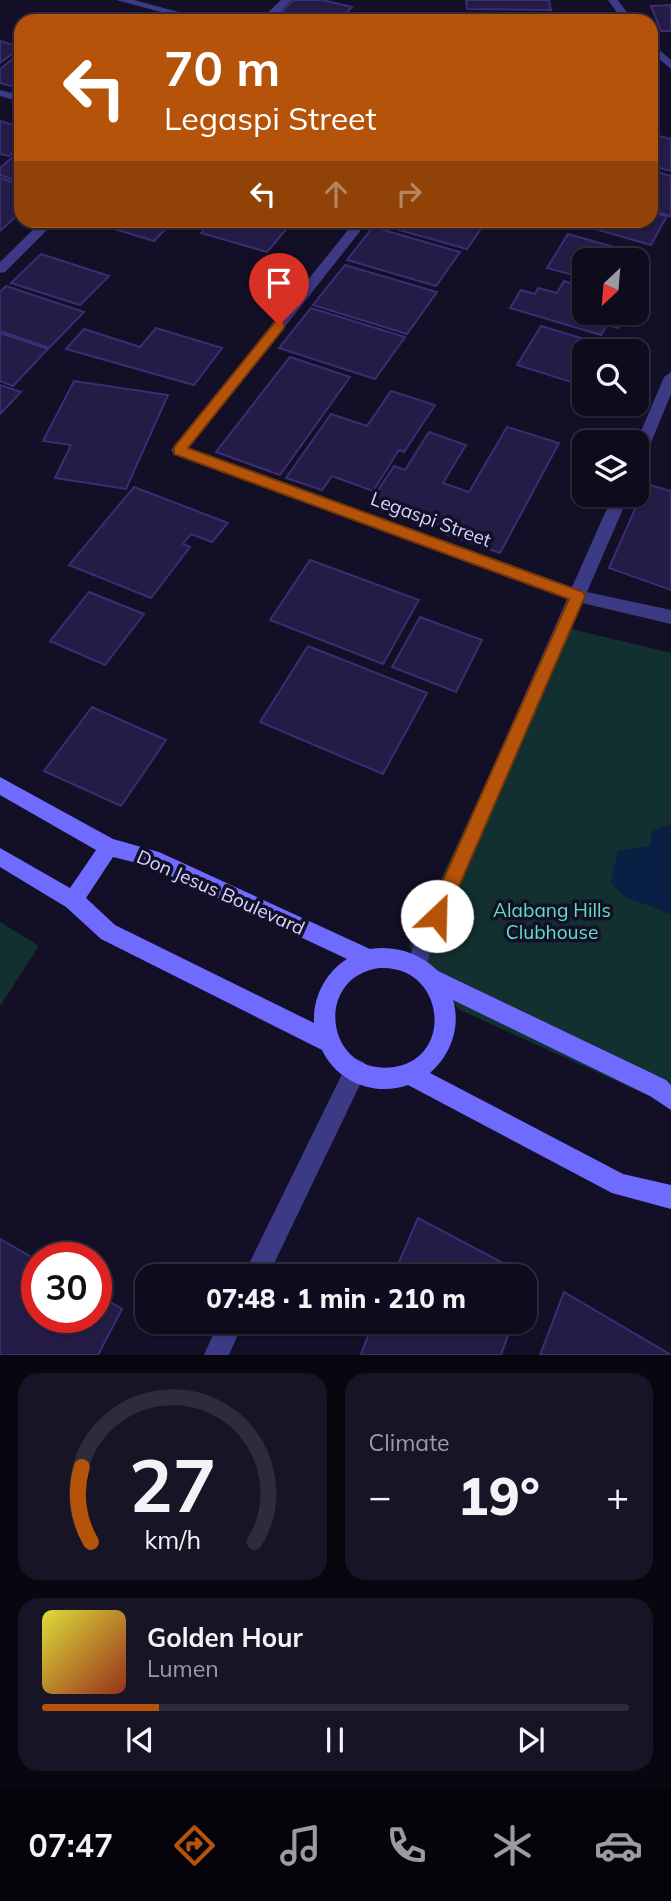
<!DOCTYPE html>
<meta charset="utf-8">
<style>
body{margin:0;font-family:Mulish,sans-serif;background:#171425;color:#f1f3f6;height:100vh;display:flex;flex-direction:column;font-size:26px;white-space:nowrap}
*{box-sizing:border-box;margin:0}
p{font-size:23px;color:#9b9ba3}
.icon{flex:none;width:38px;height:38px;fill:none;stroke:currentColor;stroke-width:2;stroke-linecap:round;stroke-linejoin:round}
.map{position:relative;height:1355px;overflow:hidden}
.sheet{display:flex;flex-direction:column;gap:18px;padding:18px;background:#08060f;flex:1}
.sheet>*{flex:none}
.hud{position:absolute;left:14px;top:14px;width:644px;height:214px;border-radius:21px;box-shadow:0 2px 5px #0004,0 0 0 2px #2e2b3b;background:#b45309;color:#fff;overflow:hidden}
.needle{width:46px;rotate:206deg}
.controls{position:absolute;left:572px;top:248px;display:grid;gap:14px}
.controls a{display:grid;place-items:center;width:77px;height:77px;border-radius:14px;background:#0e0b1c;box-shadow:0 2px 5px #0004,0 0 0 2px #2e2b3b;font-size:35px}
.speed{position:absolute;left:21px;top:1242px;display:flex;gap:14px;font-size:35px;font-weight:700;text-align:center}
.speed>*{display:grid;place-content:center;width:91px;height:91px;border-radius:50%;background:#0e0b1c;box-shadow:0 2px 5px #0004,0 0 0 2px #2e2b3b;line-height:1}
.speed .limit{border:10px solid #d22;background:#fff;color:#111}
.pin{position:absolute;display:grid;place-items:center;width:60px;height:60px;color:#fff;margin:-72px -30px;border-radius:50% 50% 50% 0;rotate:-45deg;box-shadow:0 0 7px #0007}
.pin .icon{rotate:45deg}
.me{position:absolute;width:77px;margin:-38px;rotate:24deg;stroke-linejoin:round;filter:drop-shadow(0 0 5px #0008)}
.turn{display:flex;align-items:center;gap:24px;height:147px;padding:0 35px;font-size:32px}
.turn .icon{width:91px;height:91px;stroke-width:2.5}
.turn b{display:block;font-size:49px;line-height:60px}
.lanes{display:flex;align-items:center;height:66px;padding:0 35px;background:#0003;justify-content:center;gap:35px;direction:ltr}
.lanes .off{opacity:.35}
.big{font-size:52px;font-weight:800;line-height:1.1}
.sheet .tile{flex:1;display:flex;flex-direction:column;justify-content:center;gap:10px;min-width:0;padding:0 24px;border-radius:21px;background:#171425}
.sheet .dial{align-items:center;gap:0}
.dial svg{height:182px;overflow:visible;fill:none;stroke:#2e2b3b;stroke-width:7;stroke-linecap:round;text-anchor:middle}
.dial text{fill:#f1f3f6;stroke:none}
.song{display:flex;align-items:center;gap:21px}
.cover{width:84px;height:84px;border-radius:10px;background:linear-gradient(135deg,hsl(60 70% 55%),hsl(10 70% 35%))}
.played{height:7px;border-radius:4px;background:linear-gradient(90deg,#b45309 20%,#2e2b3b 20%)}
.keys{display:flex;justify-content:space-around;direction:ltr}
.heat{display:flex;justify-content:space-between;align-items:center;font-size:38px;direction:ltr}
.sheet .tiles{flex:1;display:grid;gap:18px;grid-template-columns:1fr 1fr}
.tile:last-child{grid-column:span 2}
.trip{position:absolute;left:135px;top:1264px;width:402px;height:70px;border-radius:21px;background:#0e0b1c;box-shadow:0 2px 5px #0004,0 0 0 2px #2e2b3b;font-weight:800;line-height:70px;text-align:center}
.menu{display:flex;height:112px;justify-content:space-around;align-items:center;background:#06040b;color:#9b9ba3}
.menu .icon{width:49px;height:49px}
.menu .active{color:#b45309}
.menu b{font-size:32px;color:#f1f3f6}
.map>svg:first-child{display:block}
</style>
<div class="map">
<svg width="671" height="1355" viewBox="0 0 671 1355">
<rect width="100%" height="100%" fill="#130f26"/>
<path fill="#12302f" d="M559 626 671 653V1106L458 1009 409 947Z
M0 922 39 946 0 1006Z"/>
<path fill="#0a1f44" d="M671 824V914L625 897 611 883 618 851 650 846 652 830Z"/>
<path fill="#241b47" stroke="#3b2d73" stroke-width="2" d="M294 0H322L352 7 338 21H320L281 12Z
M466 0H549L551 10 467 9Z
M671 5V31H661L651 6Z
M282 13 314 21H274Z
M483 15 487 21H441Z
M0 41 21 47 0 63Z
M21 52V82L14 87 0 83V69Z
M0 121 21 127V146L9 156 0 154Z
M651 134 671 139V171L651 166Z
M21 150V182L0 175V168Z
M651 170 671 176V216L651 210Z
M0 178 21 185V212L0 231Z
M651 212 667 216 651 245 595 229 600 220H651Z
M85 220H174L154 241Z
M212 220H294L267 252 201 233Z
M376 220H487L467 249 374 223Z
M373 227 460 252 436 286 347 260Z
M568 234 649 257 637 277V261H584V278L547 268Z
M41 254 109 276 80 305 11 283Z
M345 265 437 292 407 334 313 305Z
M564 281 584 287V313H626L618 328 607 325 601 335 510 308 521 290 535 294 538 288 557 293Z
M6 286 84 312 49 348 0 331V292Z
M311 308 405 337 375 379 279 348Z
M541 326 614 348 611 352H584V386L517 365Z
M156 328 222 348 194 385 66 349 84 329 140 347Z
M0 333 48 349 13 386 0 381Z
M290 357 350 377 280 475 216 452Z
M74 381 168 395 126 489 55 478 71 445 43 441Z
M0 385 21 392 0 414Z
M391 391 435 405 404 452 399 450 373 491 332 476 322 490 286 478 331 414 367 426Z
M507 427 559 443 500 553 445 534 448 528 371 501 394 466 405 470 429 432 466 445 443 483 469 492Z
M646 484 671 491V590L609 568Z
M134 487 228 523 212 542 191 534 183 544 190 547 151 598 69 565Z
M310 560 419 600 383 664 270 620Z
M89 592 144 614 105 665 50 641Z
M420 617 482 640 456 692 392 667Z
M308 646 427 693 383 774 260 722Z
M92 707 166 740 121 806 44 771Z
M418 1218 529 1277 525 1287V1276H393Z
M0 1239 37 1260V1318H96V1294L122 1309 98 1355H0Z
M564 1292 671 1355H540Z
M374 1321H513L501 1355H363L361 1354Z"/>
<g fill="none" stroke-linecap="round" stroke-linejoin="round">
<path fill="#3d3a85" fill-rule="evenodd" d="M116 0H134L212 21H194Z
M281 0H292L270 21H259Z
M608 0H618L633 21H623Z
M651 43 671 60V69L651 52Z
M0 90 21 95V102L0 96Z
M43 220H57L5 272 0 273V262Z
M356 220H369L189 448 572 587 613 495H629L587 592 671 610V624L582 603 422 973 415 976 408 973 405 966 567 599 174 454 171 450Z
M671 372V394L645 457 637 462 636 443 664 377Z
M356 1059 364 1062 367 1070 268 1276H243L348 1062Z
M219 1321H244L229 1355H204Z"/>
<path fill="#6f6bff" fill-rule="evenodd" d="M0 777 113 839 159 852 370 949C395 945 420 953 438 971L666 1080 671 1085V1110L650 1096 453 1000C461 1026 451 1055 430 1073L623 1174 671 1185V1209L612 1193 408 1085C375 1097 337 1082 322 1050L101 939 66 907 0 867V848L70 888 96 850 0 795ZM113 857 149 866 347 959C325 973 313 997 314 1023L115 925 86 898ZM379 968C445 964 455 1058 394 1067 326 1077 312 978 379 968Z"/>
</g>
<path fill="#b45309" stroke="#753606" stroke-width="2" d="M279 321 284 322V328L188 448 583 592 585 596 443 923 437 925 430 923 427 916 569 599 174 454V447L275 322Z"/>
<g text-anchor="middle" stroke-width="7" stroke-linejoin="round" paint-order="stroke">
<g font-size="19" fill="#d9d4ff" stroke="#130f26">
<text transform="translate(431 519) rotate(20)" y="7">Legaspi Street</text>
<text transform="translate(221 892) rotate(24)" y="7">Don Jesus Boulevard</text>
</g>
<g font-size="19" fill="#5fe0c0" stroke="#130f26">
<text x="552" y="917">Alabang Hills<tspan x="552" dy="22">Clubhouse</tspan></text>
</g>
</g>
</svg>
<div class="controls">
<a><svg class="needle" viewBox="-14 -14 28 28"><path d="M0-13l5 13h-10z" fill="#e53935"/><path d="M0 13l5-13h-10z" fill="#9b9ba3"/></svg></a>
<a><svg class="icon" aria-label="search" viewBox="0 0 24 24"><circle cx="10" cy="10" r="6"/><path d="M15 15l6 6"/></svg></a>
<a><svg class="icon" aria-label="layers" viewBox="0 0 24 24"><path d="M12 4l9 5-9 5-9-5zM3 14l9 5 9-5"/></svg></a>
</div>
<div class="speed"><div class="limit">30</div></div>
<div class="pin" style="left:279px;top:325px;background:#d93025"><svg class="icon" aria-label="arrive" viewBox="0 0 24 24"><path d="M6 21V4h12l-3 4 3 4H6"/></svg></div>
<svg class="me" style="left:437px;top:916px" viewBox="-20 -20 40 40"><circle r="19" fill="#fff"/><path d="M0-13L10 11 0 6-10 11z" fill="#b45309"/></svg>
<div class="trip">07:48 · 1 min · 210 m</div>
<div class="hud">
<div class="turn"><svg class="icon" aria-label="left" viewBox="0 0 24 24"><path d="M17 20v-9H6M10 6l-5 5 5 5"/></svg><div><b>70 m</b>Legaspi Street</div></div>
<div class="lanes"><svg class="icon" aria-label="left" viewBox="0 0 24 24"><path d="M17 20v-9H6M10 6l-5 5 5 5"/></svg><svg class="icon off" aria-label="ahead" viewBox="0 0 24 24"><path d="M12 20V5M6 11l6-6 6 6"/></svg><svg class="icon off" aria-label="right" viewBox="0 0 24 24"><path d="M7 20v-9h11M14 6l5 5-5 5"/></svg></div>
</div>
</div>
<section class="sheet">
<div class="tiles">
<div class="tile dial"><svg viewBox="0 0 100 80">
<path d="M14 69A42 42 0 1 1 86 69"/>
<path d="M14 69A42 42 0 0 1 10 36" stroke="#b45309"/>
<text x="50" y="56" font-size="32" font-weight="700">27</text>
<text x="50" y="72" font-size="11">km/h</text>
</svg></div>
<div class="tile"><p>Climate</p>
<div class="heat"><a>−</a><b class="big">19°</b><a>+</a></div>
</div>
<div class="tile">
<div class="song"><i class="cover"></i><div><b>Golden Hour</b><p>Lumen</p></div></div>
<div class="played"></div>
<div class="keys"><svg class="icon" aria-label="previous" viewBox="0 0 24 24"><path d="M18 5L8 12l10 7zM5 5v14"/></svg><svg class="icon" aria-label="pause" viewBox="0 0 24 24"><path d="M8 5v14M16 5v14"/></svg><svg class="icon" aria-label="next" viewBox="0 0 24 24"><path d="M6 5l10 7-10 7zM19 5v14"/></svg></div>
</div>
</div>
</section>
<nav class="menu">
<b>07:47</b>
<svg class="icon active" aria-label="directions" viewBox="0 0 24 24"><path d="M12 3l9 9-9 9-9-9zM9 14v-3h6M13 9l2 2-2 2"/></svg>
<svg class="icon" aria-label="music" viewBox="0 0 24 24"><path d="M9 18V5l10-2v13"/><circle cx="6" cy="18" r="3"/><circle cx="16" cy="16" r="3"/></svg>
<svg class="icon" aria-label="phone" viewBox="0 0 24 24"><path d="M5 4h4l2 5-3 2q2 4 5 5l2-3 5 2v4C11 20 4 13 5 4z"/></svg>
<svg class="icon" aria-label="climate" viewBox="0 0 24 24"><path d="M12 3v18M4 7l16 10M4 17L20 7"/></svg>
<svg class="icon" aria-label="car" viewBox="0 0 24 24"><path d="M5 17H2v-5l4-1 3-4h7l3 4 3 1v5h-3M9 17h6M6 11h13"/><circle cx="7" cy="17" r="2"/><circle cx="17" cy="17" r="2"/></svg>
</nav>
